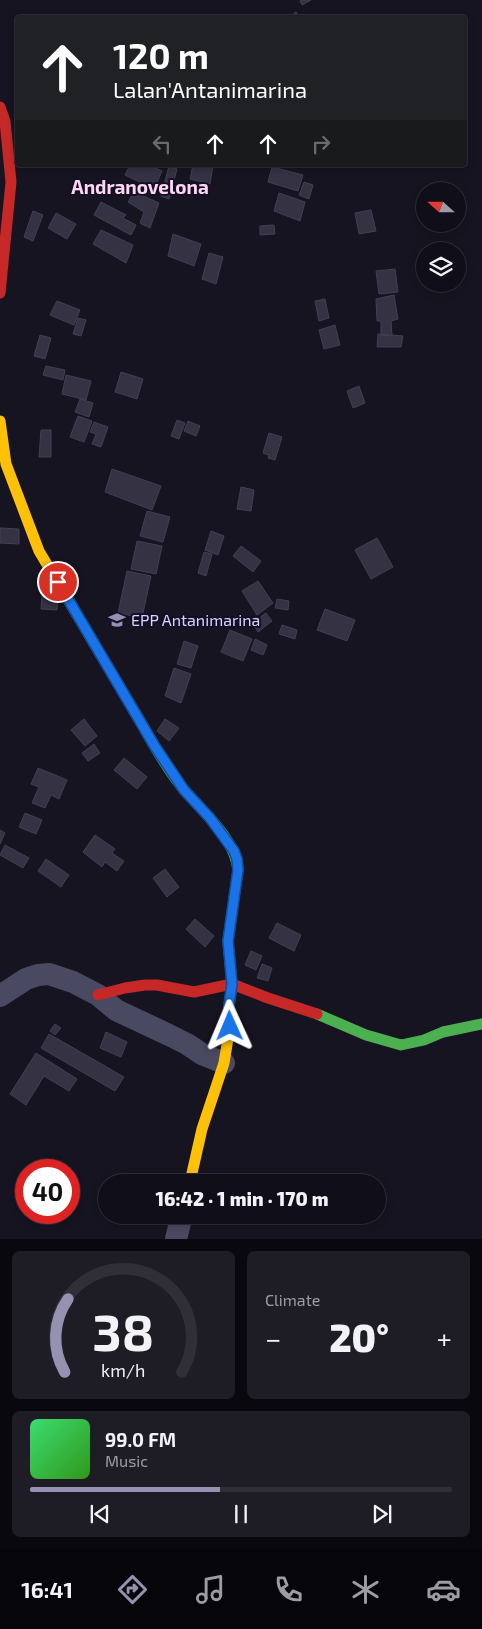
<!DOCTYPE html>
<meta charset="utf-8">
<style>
body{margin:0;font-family:"Exo 2",sans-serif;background:#1e1d26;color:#f1f3f6;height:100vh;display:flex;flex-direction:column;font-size:19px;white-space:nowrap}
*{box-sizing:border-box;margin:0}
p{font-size:16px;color:#9c9ca2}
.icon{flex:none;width:28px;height:28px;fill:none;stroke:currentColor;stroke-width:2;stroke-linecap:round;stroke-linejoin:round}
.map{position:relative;height:1239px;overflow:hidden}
.drawer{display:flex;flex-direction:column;gap:12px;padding:12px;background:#09080e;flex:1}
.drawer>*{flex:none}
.hud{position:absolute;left:15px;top:15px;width:452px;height:152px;border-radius:5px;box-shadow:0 2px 8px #0003,0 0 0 1px #302f38;background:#202124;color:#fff;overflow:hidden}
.needle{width:32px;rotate:291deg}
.tools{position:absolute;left:416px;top:182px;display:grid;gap:10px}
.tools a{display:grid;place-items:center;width:50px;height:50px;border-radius:50%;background:#100f19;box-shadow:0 2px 8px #0003,0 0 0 1px #302f38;font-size:25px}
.speed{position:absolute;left:15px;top:1159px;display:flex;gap:10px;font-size:25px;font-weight:700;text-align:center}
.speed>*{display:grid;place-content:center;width:65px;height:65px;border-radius:50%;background:#100f19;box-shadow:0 2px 8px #0003,0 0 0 1px #302f38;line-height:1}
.speed .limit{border:8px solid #d22;background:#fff;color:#111}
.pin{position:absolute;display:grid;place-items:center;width:42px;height:42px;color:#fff;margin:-21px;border:2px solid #fff;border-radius:50%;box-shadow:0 1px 5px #0007}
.me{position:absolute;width:55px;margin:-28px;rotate:359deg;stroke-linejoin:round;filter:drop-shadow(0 0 4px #0008)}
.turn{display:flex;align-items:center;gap:18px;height:105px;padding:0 15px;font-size:22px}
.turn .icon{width:65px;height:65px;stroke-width:2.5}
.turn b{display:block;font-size:35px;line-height:42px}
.lanes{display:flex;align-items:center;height:48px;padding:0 15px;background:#0003;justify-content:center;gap:25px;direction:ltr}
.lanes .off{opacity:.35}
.big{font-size:38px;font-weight:800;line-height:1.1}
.drawer .tile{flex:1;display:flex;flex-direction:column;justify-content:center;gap:8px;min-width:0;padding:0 18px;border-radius:8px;background:#1e1d26}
.drawer .dial{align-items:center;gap:0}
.dial svg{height:130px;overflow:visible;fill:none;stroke:#302f38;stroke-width:7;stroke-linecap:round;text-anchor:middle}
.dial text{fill:#f1f3f6;stroke:none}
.song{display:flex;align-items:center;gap:15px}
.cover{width:60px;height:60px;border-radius:8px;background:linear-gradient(135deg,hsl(140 70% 55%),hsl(110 70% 35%))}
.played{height:5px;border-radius:2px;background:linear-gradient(90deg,#9591b1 45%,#302f38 45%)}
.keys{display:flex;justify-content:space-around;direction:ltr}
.heat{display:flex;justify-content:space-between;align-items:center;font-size:28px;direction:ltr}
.drawer .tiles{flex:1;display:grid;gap:12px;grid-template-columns:1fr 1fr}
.tile:last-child{grid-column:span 2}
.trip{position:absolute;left:98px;top:1174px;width:288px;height:50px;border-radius:25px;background:#100f19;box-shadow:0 2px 8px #0003,0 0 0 1px #302f38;font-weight:800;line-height:50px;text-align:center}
.tabs{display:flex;height:80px;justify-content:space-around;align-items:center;background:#06060a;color:#9c9ca2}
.tabs .icon{width:35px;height:35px}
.tabs .selected{color:#9591b1}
.tabs b{font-size:22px;color:#f1f3f6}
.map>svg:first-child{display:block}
</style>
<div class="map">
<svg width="482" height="1239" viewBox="0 0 482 1239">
<rect width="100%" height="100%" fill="#161421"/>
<path fill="#343243" stroke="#433f54" d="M302 0H311L302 5 300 1Z
M296 12 300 18H288Z
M130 165H149L162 171 154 189 125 175Z
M193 165H213L210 184 190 179Z
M169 166 177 169 169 199 161 196Z
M272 167 303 175 298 191 268 182Z
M304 182 313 185 309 199 299 195Z
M134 192 159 203 150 228 140 223 144 212 128 202Z
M279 193 305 202 300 221 274 211Z
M101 202 126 215 123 218 136 225 131 235 94 215Z
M371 210 376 231 359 234 355 213Z
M33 211 43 215 33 241 24 237Z
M56 213 76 224 67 239 48 228Z
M274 225 275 234 260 235V226Z
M101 230 133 245 126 263 93 244Z
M173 234 201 244 194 266 168 256Z
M209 253 223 257 216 284 202 279Z
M395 269 398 292 379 294 376 271Z
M394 295 398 319 391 321 392 336 381 335V321H377L376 299Z
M325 299 329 318 319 321 315 301Z
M57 301 80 310 74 325 50 315Z
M78 318 86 320 81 336 73 334Z
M335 325 340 345 324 349 319 330Z
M378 334 403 336 401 347H377Z
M40 335 51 338 45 359 34 356Z
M46 366 65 370 63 380 43 375Z
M121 372 143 379 137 399 115 392Z
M66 375 91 381 86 400 62 394Z
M359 386 365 403 353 408 347 391Z
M80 399 93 403 89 417 75 412Z
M78 416 92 421 84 442 70 437Z
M177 420 185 423 179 439 171 436Z
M188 421 200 426 196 436 184 431Z
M94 422 108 427 101 447 92 444 96 434 90 432Z
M41 430H51V457H39Z
M269 433 282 437 275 460 268 458 269 455 263 453Z
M112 469 161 486 152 510 105 492Z
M241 487 254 490 251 511 237 509Z
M147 511 170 517 163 542 140 536Z
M0 528 19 529V544L0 543Z
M211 531 224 536 218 555 205 550Z
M377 538 393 567 371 579 355 550Z
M137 541 162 546 156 574 131 569Z
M241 546 261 561 253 572 233 556Z
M204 552 212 554 206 576 198 573Z
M127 571 151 576 142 618 118 613Z
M258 581 273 603 257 615 242 591Z
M42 595 58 596 57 610 41 609Z
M277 599 289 601 288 610 275 608Z
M325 609 355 620 347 641 317 630Z
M266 613 272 621 258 632 252 623Z
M282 625 297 630 295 639 279 634Z
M230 630 252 639 243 661 221 652Z
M255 639 267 645 263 655 251 650Z
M184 641 198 646 191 668 177 664Z
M174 668 191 674 181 703 165 696Z
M84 719 97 736 85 746 71 730Z
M165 719 179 728 169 741 157 731Z
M94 744 100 753 88 761 82 753Z
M124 758 147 777 137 789 114 770Z
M38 768 67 780 59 799 51 795 45 808 32 803 39 787 31 784Z
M25 813 42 820 36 834 19 827Z
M0 830 5 833 0 844Z
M95 835 115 849 112 853 124 861 117 871 105 862 102 867 83 852Z
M5 845 29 858 23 868 0 855Z
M46 859 69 875 61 887 38 871Z
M165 869 179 887 167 897 153 878Z
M195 919 214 936 205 947 186 929Z
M277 923 301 935 294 951 269 938Z
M251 951 262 956 256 970 245 965Z
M262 964 272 968 268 981 257 978Z
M55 1024 61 1028 55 1035 50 1031Z
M106 1032 127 1042 121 1057 100 1048Z
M49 1034 124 1077 115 1091 41 1048Z
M36 1053 77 1079 69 1091 44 1076 26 1105 10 1094Z"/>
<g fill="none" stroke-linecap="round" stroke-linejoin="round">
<path stroke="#4a4962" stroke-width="22" d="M0 996 26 979 38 975 49 974 73 982 98 995 116 1010 169 1035 187 1044 202 1054 224 1063
M176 1239 182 1215"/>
<path stroke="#4caf50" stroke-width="11" d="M79 618C100 654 121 689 142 724 154 746 169 773 186 792 205 814 235 839 238 870L228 941 230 963
M317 1014 366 1035 401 1045 424 1040 443 1032 482 1024"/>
<path stroke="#ffc107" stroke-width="11" d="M0 421 6 464 39 551 79 618
M190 1182 202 1129 224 1063 230 1026 229 1005 232 984 230 963"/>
<path stroke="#c62828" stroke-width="11" d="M0 107 5 121 11 182 0 293
M98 995 125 988 145 985H157L194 992 232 984 268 998 317 1014"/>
</g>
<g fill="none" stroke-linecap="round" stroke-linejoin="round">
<g stroke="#114b97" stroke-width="12">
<path id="route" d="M58 582 154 745 184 790 210 818 234 851 237 859 238 870 228 941 232 984 229 1005 230 1026"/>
</g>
<use href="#route" stroke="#1a73e8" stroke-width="9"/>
</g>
<defs>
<g id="school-bare" transform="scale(1.35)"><path d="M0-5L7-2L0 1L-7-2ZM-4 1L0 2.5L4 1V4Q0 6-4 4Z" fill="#9591b1" stroke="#130f26" stroke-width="2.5" paint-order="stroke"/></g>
</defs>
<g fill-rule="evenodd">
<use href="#school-bare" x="117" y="620"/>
</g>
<g text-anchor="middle" stroke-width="4" stroke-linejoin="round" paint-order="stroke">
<g font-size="16" fill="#d9d4ff" stroke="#130f26" text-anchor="start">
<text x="131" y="626">EPP Antanimarina</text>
</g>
<g font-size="19" font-weight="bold" fill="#ffd6f0" stroke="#130f26">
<text x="140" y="194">Andranovelona</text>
</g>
</g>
</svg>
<div class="tools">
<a><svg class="needle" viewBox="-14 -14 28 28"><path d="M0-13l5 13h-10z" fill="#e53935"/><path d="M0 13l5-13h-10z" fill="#9c9ca2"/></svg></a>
<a><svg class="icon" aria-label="layers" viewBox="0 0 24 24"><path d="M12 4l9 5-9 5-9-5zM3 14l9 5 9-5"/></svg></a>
</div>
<div class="speed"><div class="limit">40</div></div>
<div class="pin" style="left:58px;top:582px;background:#d93025"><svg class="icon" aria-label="arrive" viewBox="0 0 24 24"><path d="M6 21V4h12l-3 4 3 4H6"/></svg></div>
<svg class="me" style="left:230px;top:1026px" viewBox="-20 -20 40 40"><path d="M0-17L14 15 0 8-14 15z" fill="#1a73e8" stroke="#fff" stroke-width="4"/></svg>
<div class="trip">16:42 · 1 min · 170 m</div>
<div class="hud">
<div class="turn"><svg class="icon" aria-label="ahead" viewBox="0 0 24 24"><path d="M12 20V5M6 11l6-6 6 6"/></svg><div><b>120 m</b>Lalan'Antanimarina</div></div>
<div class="lanes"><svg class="icon off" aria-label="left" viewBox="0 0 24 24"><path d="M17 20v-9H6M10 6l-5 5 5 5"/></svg><svg class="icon" aria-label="ahead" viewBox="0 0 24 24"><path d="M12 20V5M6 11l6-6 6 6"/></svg><svg class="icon" aria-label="ahead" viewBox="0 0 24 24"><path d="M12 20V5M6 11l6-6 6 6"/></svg><svg class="icon off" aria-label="right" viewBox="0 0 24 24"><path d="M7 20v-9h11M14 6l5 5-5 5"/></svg></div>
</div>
</div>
<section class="drawer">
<div class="tiles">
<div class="tile dial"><svg viewBox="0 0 100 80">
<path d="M14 69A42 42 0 1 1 86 69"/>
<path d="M14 69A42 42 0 0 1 16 24" stroke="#9591b1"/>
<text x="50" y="56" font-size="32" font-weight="700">38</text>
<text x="50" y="72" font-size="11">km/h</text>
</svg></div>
<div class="tile"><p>Climate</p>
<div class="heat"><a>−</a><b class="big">20°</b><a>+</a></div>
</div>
<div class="tile">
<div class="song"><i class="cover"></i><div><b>99.0 FM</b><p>Music</p></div></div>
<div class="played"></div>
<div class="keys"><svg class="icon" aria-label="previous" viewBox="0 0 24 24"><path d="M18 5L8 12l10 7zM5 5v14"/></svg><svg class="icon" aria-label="pause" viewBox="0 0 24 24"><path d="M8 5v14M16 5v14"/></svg><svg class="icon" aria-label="next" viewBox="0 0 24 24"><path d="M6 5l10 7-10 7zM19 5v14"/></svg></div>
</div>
</div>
</section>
<nav class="tabs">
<b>16:41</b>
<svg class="icon selected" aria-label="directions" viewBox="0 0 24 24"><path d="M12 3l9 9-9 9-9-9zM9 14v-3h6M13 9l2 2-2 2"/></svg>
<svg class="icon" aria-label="music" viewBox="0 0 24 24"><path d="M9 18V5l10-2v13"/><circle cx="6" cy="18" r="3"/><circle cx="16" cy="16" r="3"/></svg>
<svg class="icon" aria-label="phone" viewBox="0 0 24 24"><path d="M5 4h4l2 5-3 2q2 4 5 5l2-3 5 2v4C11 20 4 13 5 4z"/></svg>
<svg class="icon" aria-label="climate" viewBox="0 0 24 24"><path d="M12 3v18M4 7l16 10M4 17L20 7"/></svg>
<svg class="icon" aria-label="car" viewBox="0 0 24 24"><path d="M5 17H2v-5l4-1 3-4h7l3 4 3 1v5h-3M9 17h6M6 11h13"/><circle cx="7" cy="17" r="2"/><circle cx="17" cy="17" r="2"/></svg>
</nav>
